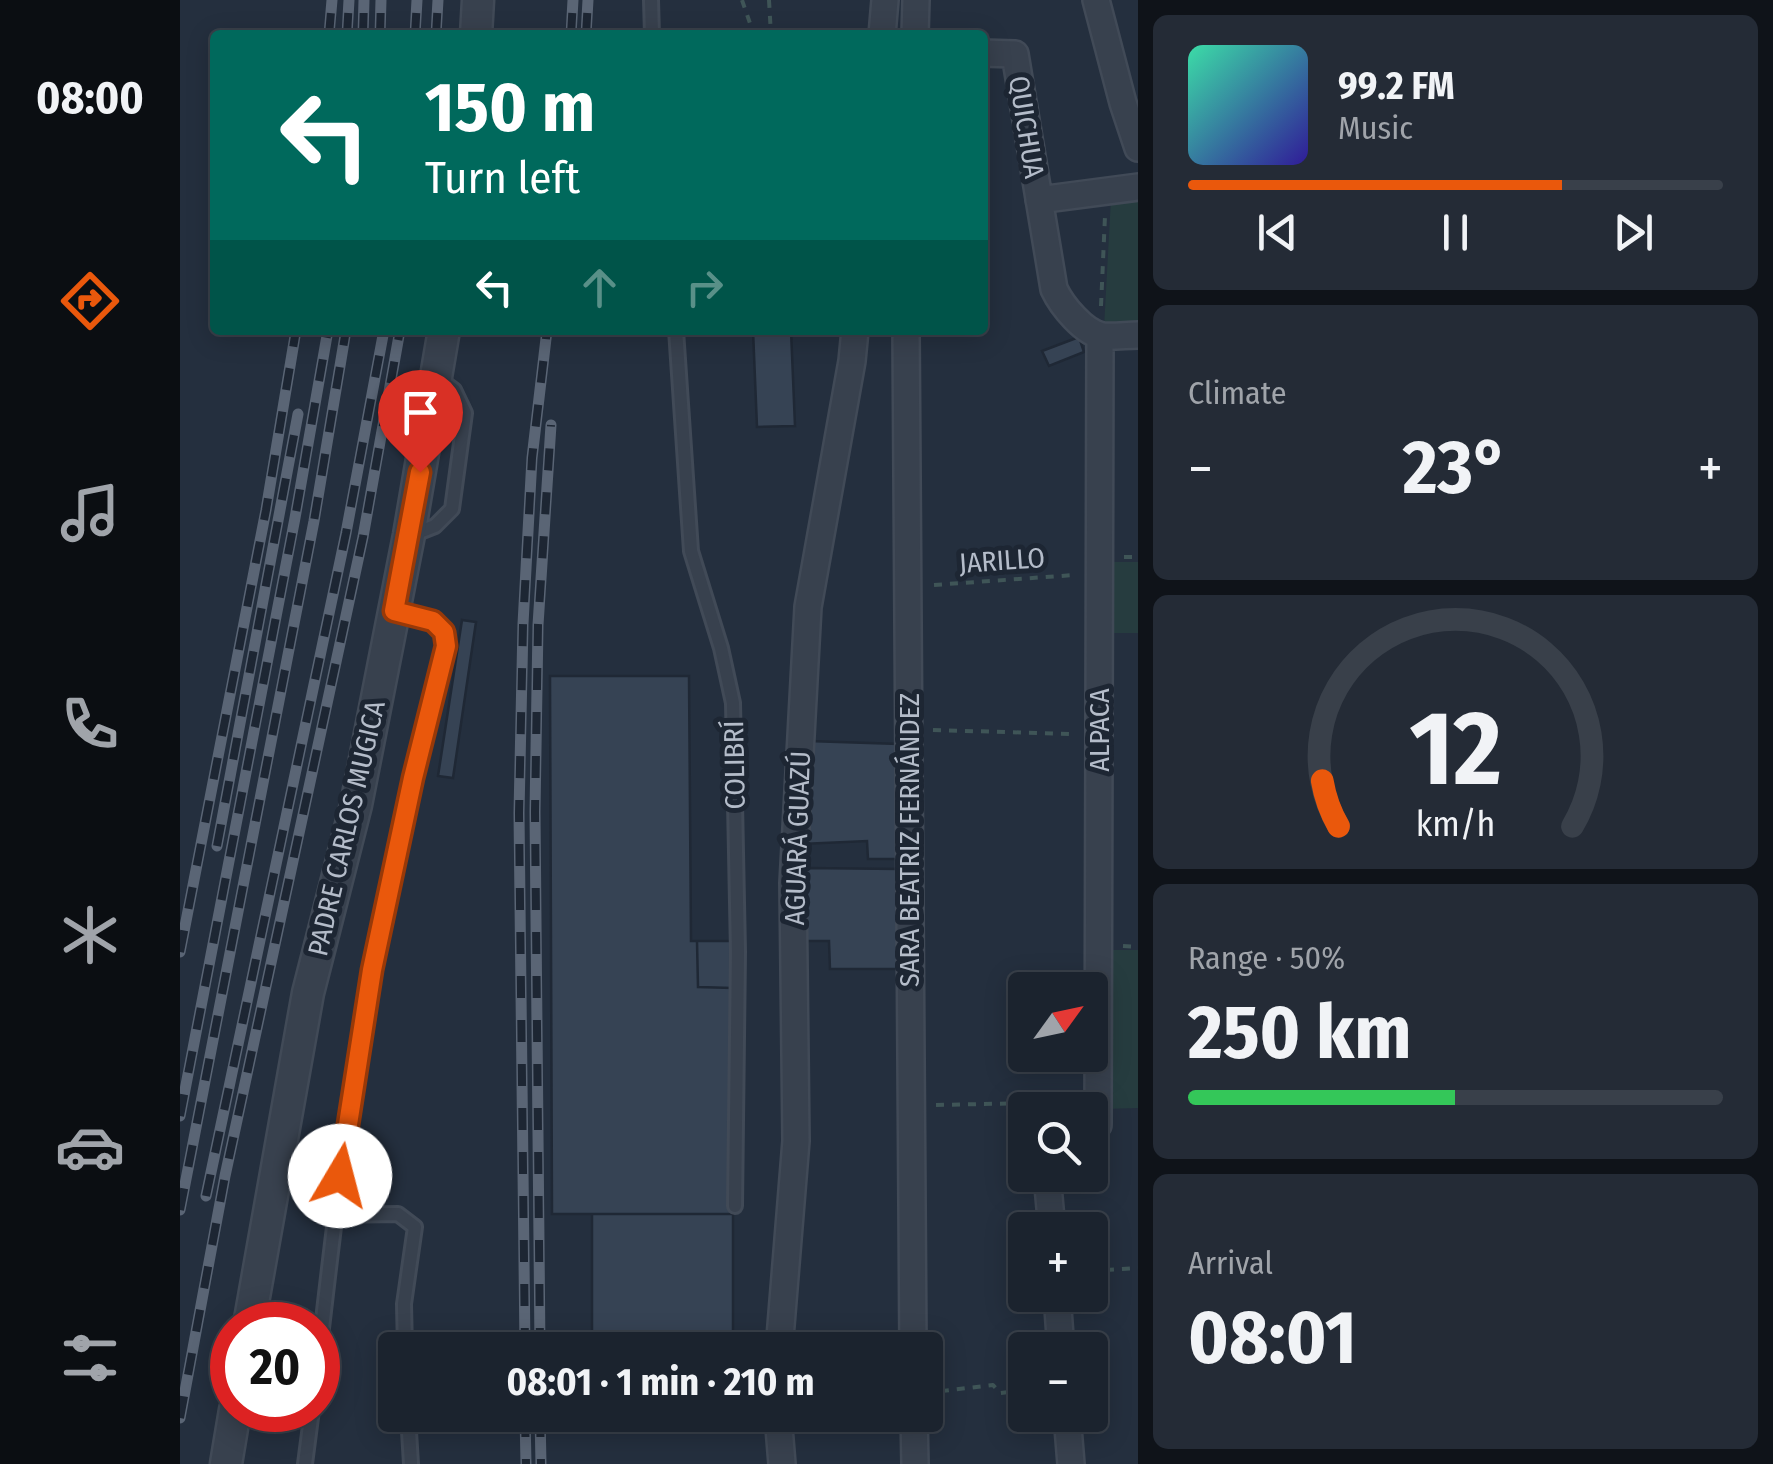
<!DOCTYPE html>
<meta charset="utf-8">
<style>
body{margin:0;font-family:"Fira Sans Condensed",sans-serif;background:#242b36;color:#f1f3f6;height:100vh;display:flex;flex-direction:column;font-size:38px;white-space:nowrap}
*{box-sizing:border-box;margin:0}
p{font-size:32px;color:#a0a4aa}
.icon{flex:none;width:55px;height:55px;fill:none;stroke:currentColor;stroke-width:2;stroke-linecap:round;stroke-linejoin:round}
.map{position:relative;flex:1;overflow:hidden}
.drawer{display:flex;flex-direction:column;gap:15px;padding:15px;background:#0f1319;width:635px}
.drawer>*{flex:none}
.top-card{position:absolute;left:30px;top:30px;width:778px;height:305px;border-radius:10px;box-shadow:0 5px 25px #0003,0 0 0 2px #39404a;background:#00695c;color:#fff;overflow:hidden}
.needle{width:65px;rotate:57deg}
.buttons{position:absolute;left:828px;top:972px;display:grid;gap:20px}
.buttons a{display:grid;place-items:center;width:100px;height:100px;border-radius:10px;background:#1b232e;box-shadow:0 5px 25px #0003,0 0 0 2px #39404a;font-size:50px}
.speed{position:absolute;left:30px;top:1302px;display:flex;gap:20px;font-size:50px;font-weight:700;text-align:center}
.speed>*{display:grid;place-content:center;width:130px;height:130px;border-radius:50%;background:#1b232e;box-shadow:0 5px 25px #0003,0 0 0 2px #39404a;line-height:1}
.speed .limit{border:15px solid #d22;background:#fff;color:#111}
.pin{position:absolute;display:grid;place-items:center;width:85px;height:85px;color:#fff;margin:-102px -42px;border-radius:50% 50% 50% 0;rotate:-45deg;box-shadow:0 0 10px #0007}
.pin .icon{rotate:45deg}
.me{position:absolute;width:110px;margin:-55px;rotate:8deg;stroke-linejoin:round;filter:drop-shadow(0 0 8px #0008)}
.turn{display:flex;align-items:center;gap:35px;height:210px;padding:0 50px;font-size:45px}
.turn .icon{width:130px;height:130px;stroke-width:2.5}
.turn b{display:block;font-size:70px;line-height:85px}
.lanes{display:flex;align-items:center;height:95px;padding:0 50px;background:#0003;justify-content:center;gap:50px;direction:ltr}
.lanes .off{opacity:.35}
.big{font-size:75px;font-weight:700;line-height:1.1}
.drawer .card{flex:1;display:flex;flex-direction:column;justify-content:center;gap:15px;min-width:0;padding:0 35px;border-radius:15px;background:#242b36}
.drawer .dial{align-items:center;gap:0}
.dial svg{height:260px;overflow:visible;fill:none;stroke:#39404a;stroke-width:7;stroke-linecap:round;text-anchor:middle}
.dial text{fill:#f1f3f6;stroke:none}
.song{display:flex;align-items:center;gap:30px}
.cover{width:120px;height:120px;border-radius:15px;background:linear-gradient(135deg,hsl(160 70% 55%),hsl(250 70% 35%))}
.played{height:10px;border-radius:5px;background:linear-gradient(90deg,#ea580c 70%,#39404a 70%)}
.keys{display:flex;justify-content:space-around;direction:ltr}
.heat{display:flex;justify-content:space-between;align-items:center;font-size:55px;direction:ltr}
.charge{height:15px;border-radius:8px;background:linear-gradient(90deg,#34c759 50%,#39404a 0)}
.trip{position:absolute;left:198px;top:1332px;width:565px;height:100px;border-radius:10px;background:#1b232e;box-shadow:0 5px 25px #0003,0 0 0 2px #39404a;font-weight:700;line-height:100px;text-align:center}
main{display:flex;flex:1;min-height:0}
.tabs{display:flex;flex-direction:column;width:180px;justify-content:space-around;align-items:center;background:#0b0e12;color:#a0a4aa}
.tabs .icon{width:70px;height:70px}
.tabs .on{color:#ea580c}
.tabs b{font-size:45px;color:#f1f3f6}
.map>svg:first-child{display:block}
</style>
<main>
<nav class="tabs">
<b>08:00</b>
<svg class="icon on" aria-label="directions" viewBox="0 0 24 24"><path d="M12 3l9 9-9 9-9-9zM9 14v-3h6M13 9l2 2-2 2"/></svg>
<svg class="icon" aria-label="music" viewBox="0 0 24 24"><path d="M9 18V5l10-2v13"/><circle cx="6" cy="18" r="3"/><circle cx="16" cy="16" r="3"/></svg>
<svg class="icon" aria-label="phone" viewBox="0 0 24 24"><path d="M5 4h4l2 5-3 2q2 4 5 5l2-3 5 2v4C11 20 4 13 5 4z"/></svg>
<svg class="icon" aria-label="climate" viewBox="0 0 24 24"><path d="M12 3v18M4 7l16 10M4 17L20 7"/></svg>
<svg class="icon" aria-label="car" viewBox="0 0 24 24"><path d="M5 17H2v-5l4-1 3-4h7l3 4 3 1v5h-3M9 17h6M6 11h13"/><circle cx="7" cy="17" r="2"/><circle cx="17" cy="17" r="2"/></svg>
<svg class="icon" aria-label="filters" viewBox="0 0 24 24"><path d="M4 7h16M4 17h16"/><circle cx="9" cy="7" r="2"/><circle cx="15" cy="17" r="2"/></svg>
</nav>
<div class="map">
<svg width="958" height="1464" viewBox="0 0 958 1464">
<rect width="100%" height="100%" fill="#242f3e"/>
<path fill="#263c3f" d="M958 194V327L924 328 931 198Z
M926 562H958V633H925Z
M923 950H958V1108L924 1109Z"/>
<path fill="#364354" stroke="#1f2835" stroke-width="2.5" d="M573 330H611L615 426 577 427Z
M899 337 904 352 869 366 862 351Z
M282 620 296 622 273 778 258 776Z
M370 676H509L511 941H552L553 1214H372Z
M628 741 719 744 717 859H688L687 841 621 844Z
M624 868 720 869 722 969H650L649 941H623Z
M517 941H552V988L518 987Z
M412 1214H553V1350H412Z"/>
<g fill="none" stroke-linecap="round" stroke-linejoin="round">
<g stroke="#414a57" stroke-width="18">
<path id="service" d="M471 0 472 35
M496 330 511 551 541 648 553 703 558 952 555 1206
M232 535 255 526 272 509 285 413 274 390 259 379
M155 1215 218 1214 235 1227 224 1304 225 1350
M138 1363C153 1232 168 1101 192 972 212 863 239 754 265 646L264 631 253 621 216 612
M228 1415 231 1464
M125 1464 132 1410"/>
</g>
<g stroke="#414a57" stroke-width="30">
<path id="minor" d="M916 0 943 103 958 148
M702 35 705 0
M735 35 736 0
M802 53 835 54 874 289C882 306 904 333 923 336 934 337 947 335 958 335
M859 200 958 187
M726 330 733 1350
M910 1125H918L920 336
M867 1175 872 1230
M877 1295 881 1350
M599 1350 616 1141 613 883 628 607 672 361 675 330
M598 1415 602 1464
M734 1415 735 1464
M887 1415 891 1464"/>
</g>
<g stroke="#414a57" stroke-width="35">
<path id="tertiary" d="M296 35 298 0
M69 1325 128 993 176 805 229 535 264 330
M46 1464 55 1410"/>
</g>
<path stroke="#3f5557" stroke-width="4" stroke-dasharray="8 8" stroke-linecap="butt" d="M562 0 574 35
M589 0 591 35
M921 306 925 216
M944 557H958
M754 585 894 575
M753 730 893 734
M943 946 958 947
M756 1105 853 1103 857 1110
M910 1271 958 1268
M745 1393 813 1385 820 1393 845 1390"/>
<use href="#service" stroke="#38414e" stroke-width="12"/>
<use href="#minor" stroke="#38414e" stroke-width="25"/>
<use href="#tertiary" stroke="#38414e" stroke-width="30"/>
<g stroke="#5a6575" stroke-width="11">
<path id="rail" d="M149 35 152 0
M167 35 169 0
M183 35 184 0
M200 35 201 0
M235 35 237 0
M256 35 258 0
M391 35 393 0
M406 35 408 0
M37 846 118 414
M0 952 86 510 116 330
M0 1116 115 518 148 330
M26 1196 166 533 204 330
M0 1210 134 521 166 330
M345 1350 339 813 343 624 352 458 367 330
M360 1350 355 812 358 625 371 425
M345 1415 346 1464
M360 1415 361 1464
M0 1418 45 1176 183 537 220 330"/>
</g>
<use href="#rail" stroke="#1d2633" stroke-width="8" stroke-dasharray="22" stroke-linecap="butt"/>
</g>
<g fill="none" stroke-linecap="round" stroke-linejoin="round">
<g stroke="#983908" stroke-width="25">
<path id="route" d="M160 1176 192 970 233 778 266 646 264 632 253 621 214 611 240 472"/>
</g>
<use href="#route" stroke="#ea580c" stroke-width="18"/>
</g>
<g text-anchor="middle" stroke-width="10" stroke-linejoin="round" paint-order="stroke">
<g font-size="28" fill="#b4bcc9" stroke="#1d2633">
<text transform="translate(847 127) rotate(81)" y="10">QUICHUA</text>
<text transform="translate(822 560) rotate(-4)" y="10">JARILLO</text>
<text transform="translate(919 730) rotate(-90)" y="10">ALPACA</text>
<text transform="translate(554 765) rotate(-91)" y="10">COLIBRÍ</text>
<text transform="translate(166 828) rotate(-77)" y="10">PADRE CARLOS MUGICA</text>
<text transform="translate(617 838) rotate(-88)" y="10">AGUARÁ GUAZÚ</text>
<text transform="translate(729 840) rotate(-90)" y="10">SARA BEATRIZ FERNÁNDEZ</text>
</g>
</g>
</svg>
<div class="buttons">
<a><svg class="needle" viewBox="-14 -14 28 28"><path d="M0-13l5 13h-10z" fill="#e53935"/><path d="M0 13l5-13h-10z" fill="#a0a4aa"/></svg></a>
<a><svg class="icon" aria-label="search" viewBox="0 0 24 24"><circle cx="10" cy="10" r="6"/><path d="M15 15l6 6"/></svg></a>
<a>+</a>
<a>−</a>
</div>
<div class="speed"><div class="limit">20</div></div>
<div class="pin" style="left:240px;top:472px;background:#d93025"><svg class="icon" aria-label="arrive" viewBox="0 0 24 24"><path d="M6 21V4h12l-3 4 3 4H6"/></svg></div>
<svg class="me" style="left:160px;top:1176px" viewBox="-20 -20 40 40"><circle r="19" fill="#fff"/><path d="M0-13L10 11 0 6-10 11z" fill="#ea580c"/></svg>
<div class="trip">08:01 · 1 min · 210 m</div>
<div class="top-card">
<div class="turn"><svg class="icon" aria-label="left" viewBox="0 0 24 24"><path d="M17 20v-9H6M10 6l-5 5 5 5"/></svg><div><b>150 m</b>Turn left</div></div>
<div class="lanes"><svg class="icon" aria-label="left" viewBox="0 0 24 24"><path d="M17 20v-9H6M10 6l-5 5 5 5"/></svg><svg class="icon off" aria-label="ahead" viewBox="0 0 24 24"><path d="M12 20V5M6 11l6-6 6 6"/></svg><svg class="icon off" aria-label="right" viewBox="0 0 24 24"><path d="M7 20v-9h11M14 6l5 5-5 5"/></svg></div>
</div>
</div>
<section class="drawer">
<div class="card">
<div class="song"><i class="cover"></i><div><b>99.2 FM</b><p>Music</p></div></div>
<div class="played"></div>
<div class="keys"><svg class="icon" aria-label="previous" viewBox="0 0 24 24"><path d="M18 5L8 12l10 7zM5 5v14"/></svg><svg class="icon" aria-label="pause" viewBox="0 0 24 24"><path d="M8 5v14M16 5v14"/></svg><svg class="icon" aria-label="next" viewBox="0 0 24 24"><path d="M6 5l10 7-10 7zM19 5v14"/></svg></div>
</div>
<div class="card"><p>Climate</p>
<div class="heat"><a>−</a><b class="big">23°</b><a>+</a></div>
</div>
<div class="card dial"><svg viewBox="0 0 100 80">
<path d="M14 69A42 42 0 1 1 86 69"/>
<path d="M14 69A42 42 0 0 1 9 55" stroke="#ea580c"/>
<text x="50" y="56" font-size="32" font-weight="700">12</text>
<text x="50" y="72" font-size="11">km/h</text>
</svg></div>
<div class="card"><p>Range · 50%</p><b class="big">250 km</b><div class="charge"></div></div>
<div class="card"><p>Arrival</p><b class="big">08:01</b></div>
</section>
</main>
